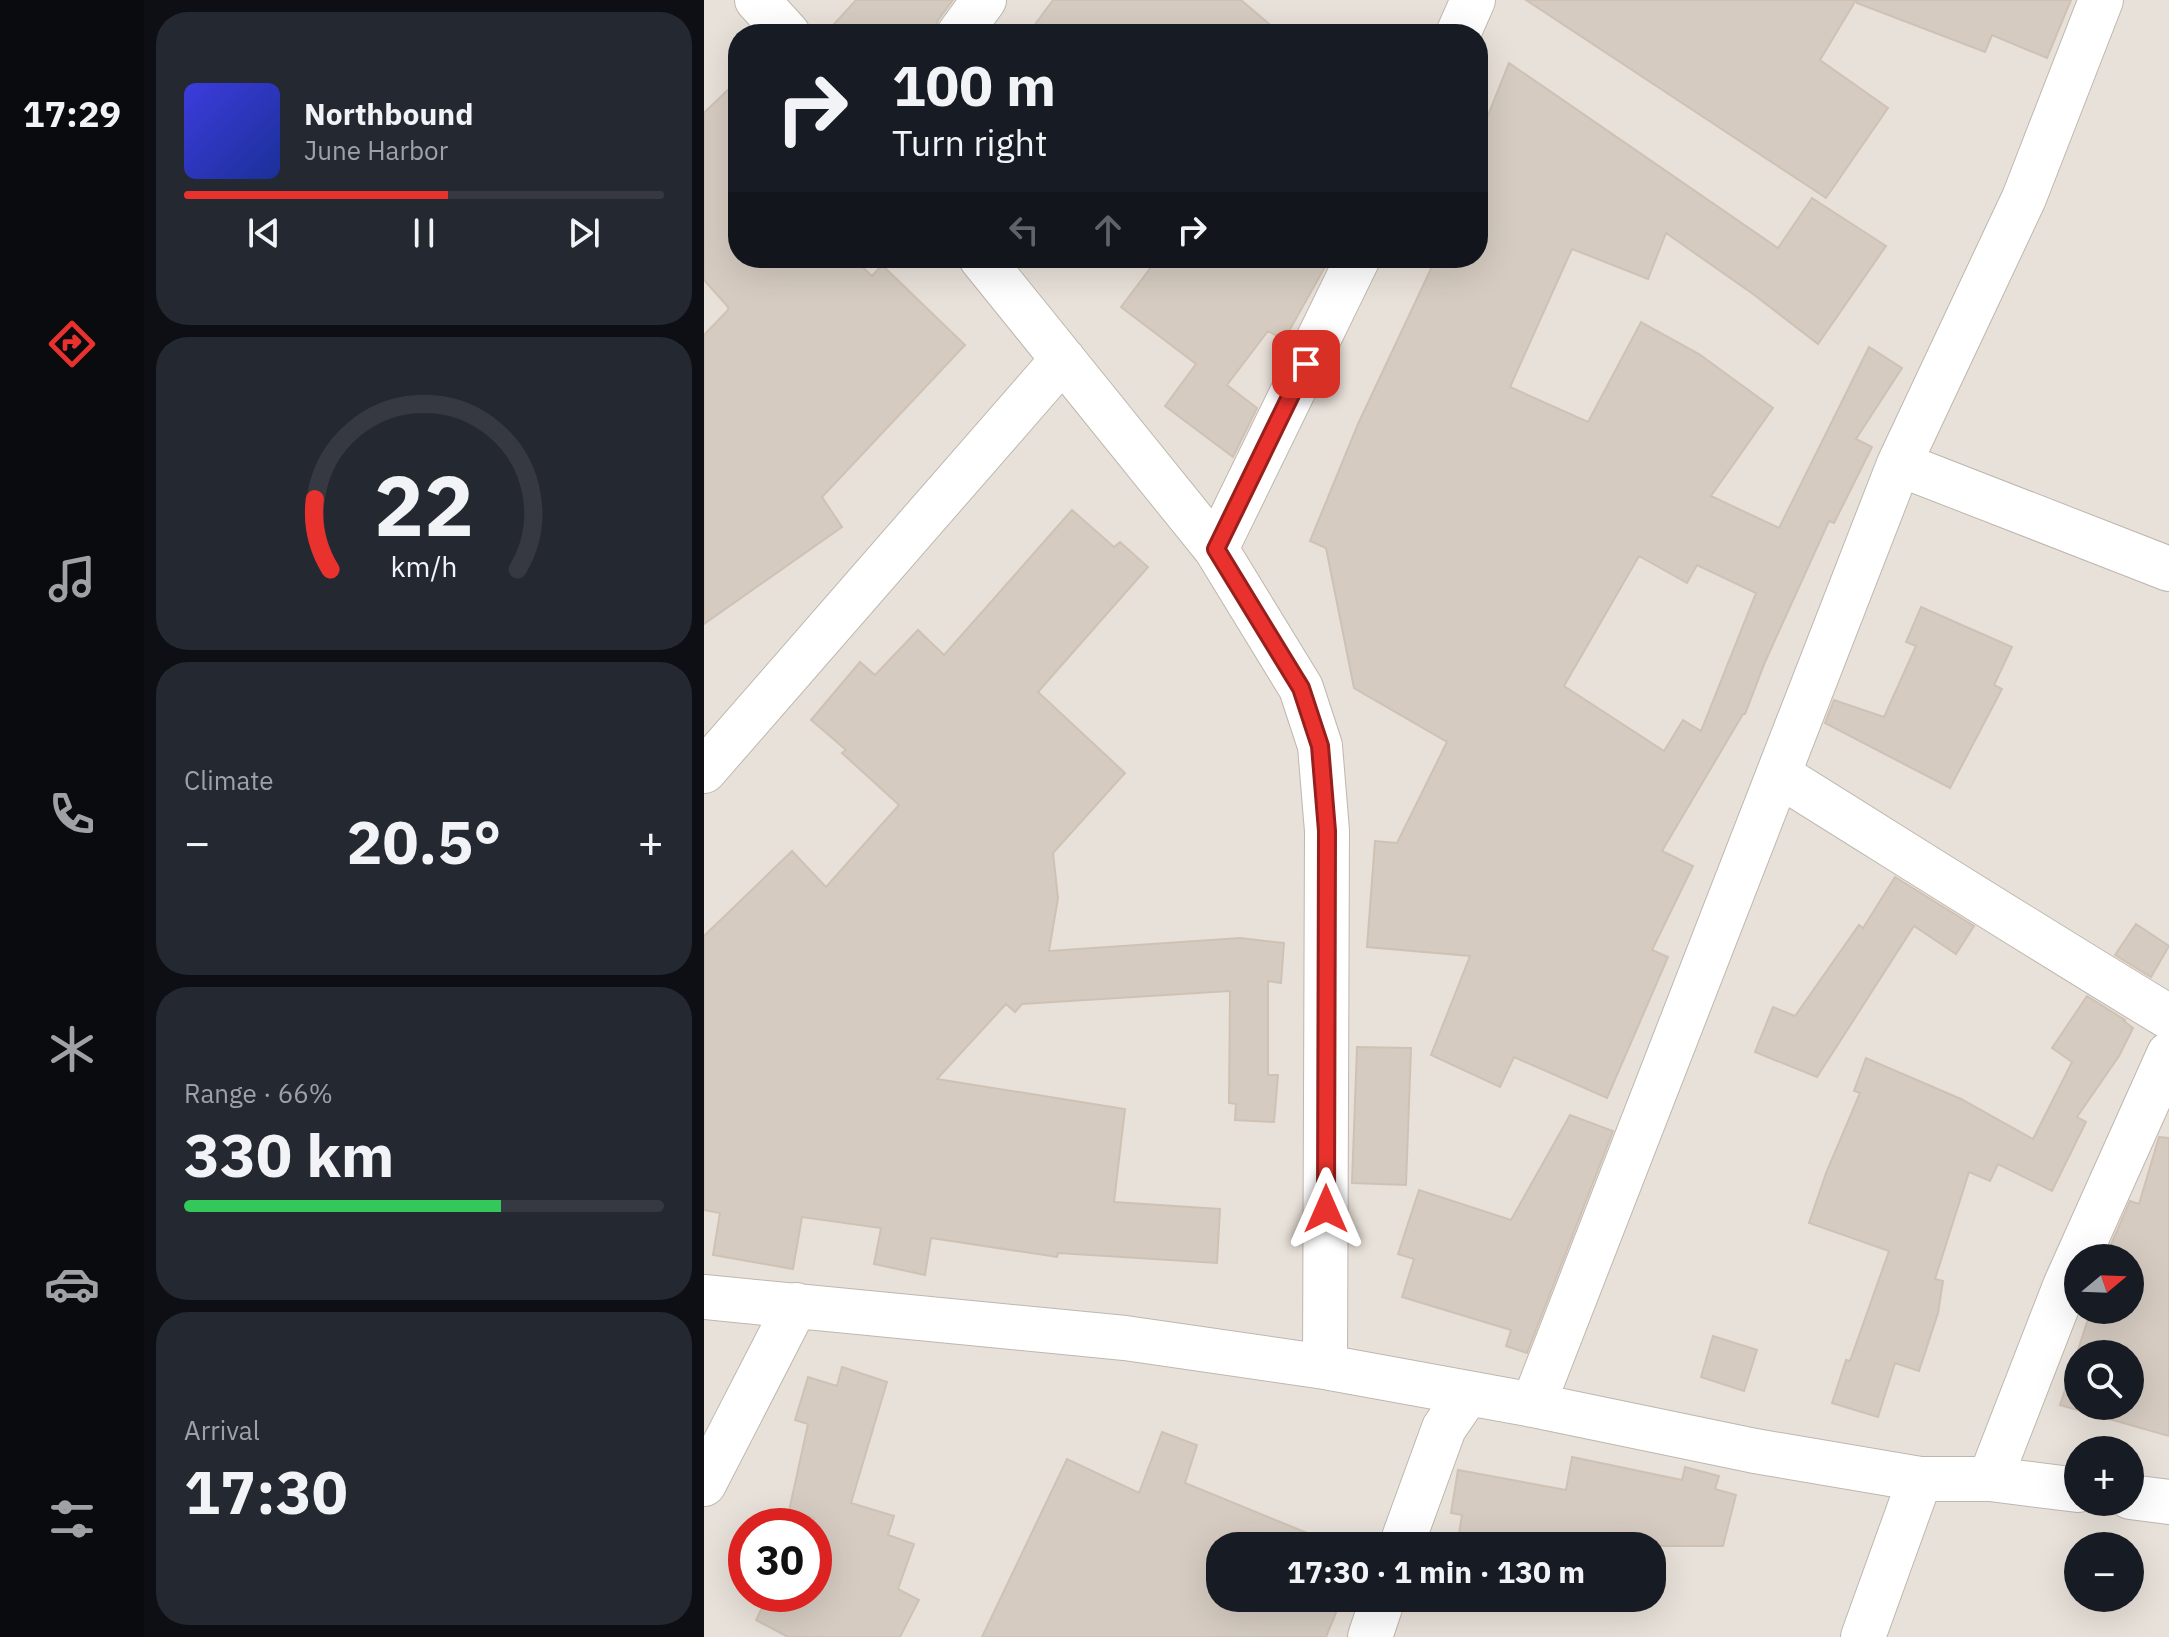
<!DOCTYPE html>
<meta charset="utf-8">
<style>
body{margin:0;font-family:"IBM Plex Sans",sans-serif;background:#242831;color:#f1f3f6;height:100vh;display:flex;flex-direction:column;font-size:30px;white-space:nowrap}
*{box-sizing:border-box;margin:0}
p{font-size:26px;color:#9ea1a6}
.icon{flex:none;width:44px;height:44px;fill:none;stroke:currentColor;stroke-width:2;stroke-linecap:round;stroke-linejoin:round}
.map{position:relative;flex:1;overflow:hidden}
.sheet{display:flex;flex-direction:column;gap:12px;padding:12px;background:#0d0f14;width:560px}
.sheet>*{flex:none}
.banner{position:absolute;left:24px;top:24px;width:760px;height:244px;border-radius:32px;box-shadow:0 8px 32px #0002;background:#171b24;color:#f1f3f6;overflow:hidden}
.needle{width:52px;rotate:71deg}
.buttons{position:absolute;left:1360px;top:1244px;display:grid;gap:16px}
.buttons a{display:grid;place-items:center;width:80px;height:80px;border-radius:50%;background:#171b24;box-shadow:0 8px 32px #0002;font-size:40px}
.speed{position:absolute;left:24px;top:1508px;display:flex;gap:16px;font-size:40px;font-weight:700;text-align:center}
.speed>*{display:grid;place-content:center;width:104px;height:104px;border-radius:50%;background:#171b24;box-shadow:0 8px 32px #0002;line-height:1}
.speed .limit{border:12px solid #d22;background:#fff;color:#111}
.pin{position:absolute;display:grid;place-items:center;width:68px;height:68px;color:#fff;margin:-34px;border-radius:16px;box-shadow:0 4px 12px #0006}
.me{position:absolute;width:88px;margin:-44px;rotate:0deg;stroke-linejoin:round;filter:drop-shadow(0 0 6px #0008)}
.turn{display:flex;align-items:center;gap:28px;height:168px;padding:0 32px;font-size:36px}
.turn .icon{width:104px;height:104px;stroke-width:2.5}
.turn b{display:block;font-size:56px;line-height:68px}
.lanes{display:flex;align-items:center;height:76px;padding:0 32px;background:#0003;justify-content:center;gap:40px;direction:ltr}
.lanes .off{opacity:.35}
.big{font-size:60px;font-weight:700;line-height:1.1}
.sheet .card{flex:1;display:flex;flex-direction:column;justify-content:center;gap:12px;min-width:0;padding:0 28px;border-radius:32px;background:#242831}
.sheet .dial{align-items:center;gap:0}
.dial svg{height:208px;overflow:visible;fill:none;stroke:#363941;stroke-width:7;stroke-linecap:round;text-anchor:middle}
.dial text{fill:#f1f3f6;stroke:none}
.song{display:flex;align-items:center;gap:24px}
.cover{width:96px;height:96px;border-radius:12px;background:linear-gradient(135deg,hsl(240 70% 55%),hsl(230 70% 35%))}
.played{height:8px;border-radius:4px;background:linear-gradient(90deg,#e9322d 55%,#363941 55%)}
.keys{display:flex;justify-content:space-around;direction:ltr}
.heat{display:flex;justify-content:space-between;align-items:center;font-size:44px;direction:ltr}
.charge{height:12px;border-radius:6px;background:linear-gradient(90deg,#34c759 66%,#363941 0)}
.trip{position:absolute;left:502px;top:1532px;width:460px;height:80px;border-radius:32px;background:#171b24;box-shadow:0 8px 32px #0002;font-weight:700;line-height:80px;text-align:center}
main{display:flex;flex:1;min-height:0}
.dock{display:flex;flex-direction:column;width:144px;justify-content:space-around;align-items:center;background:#090b0e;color:#9ea1a6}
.dock .icon{width:56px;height:56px}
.dock .on{color:#e9322d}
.dock b{font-size:36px;color:#f1f3f6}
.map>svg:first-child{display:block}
</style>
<main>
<nav class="dock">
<b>17:29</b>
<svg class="icon on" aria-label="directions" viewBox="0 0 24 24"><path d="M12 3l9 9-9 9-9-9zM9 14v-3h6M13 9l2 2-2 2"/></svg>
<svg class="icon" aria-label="music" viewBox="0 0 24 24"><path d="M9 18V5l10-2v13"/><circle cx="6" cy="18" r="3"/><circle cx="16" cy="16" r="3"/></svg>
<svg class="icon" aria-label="phone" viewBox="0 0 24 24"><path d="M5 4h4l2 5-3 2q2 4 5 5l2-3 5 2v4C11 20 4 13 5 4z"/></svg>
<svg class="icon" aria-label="climate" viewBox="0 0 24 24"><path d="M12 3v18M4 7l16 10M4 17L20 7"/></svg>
<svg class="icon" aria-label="car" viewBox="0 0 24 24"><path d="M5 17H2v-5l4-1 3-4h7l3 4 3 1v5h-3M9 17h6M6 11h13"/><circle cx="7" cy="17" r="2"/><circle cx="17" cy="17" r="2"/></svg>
<svg class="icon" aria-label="filters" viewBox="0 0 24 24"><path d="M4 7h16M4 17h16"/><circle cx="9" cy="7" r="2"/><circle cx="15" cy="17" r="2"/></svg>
</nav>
<section class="sheet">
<div class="card">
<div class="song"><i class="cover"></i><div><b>Northbound</b><p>June Harbor</p></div></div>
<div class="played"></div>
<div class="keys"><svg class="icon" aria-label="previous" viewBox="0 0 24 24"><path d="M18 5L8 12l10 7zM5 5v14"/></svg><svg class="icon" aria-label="pause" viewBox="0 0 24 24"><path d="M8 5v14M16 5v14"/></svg><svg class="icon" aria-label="next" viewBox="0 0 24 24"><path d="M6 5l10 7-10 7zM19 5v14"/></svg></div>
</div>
<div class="card dial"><svg viewBox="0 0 100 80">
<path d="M14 69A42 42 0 1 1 86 69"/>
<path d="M14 69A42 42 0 0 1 8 42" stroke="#e9322d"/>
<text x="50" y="56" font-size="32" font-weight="700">22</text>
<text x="50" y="72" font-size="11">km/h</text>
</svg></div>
<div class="card"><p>Climate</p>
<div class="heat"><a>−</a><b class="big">20.5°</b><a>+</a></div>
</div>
<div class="card"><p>Range · 66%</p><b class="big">330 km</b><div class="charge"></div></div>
<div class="card"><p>Arrival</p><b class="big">17:30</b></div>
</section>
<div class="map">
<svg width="1465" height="1637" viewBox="0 0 1465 1637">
<rect width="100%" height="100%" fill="#f4f0eb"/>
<path fill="#e8e1d9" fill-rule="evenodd" d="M0 0H1465V1637H0ZM34 34H774V258H34ZM1374 1258H1426V1310H1374ZM1374 1354H1426V1406H1374ZM1374 1450H1426V1502H1374ZM42 1526H110V1594H42ZM516 1546H948V1598H516ZM1374 1546H1426V1598H1374Z"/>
<path fill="#d5cbc1" stroke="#cfc2b5" stroke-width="2" fill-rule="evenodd" d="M152 0H249L234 20 230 34H121Z
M349 0H537L577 34H324Z
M822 0H1152L1116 60 1184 108 1122 198Z
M1153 0H1367L1343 58 1288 35 1281 52 1153 3Z
M805 63 1074 248 1108 198 1182 246 1114 344 1049 294 962 233 944 279 868 249 806 387 884 422 937 322 995 354 1069 408 1007 496 1075 528 1165 347 1198 368 1152 439 1168 447 1130 523 1125 521 1061 662 1041 714H1039L958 851 989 866 948 950 964 957 903 1098 810 1057 796 1087 727 1055 766 956 663 947 671 841 693 843 743 742 650 688 622 548 606 541 654 424 732 258H774V109L784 115ZM935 556 983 583 993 565 1052 593 997 731 979 720 960 751 860 686Z
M34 80V258H149L168 276 178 265 261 345 118 497 138 527 0 624V335L24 310V307L0 280V113Z
M454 258H626L580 340 564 331 523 385 553 408 529 457 461 406 492 364 417 307Z
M368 510 410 547 416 542 444 567 334 692 421 773 349 853 354 898 345 951 536 938 580 943 577 983 564 981V1075H574L570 1122 531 1120 532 1104 525 1103 526 991 318 1004 311 1012 302 1004 233 1079 421 1109 410 1202 516 1209 513 1263 354 1253 353 1257 227 1238 221 1275 170 1264 177 1228 98 1217 89 1269 9 1255 16 1213 0 1210V936L88 851 122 887 195 805 138 753 142 750 107 720 156 662 171 675 214 630 240 655Z
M1217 607 1308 647 1290 685 1298 689 1246 788 1121 723 1130 700 1180 717 1212 646 1202 642Z
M1191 877 1270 926 1252 954 1210 926 1113 1077 1051 1052 1069 1007 1091 1016 1155 925 1159 928Z
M1432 924 1465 946 1447 977 1411 955Z
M1383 996 1421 1020 1420 1021 1429 1028 1415 1056 1373 1117 1382 1122 1348 1191 1294 1164 1286 1181 1265 1172 1231 1279 1239 1281 1234 1313 1215 1371 1191 1363 1174 1417 1128 1403 1142 1360 1146 1361 1185 1251 1105 1223 1122 1173 1156 1093 1150 1091 1162 1058 1257 1099 1329 1139 1368 1062 1348 1048Z
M653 1047 707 1048 702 1185 648 1183Z
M866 1115 909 1131 823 1353 802 1346 807 1330 698 1297 710 1259 694 1254 715 1190 807 1220Z
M1455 1137 1465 1138V1436L1356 1405 1387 1310H1426V1258H1401L1426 1201 1435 1204ZM1374 1354H1426V1406H1374Z
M1009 1336 1053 1350 1040 1391 997 1377Z
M138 1367 183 1382 147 1503 190 1516 184 1535 210 1544 194 1589 215 1600 196 1637H84L52 1620 65 1594H110V1518L85 1511 104 1424 91 1420 104 1377 133 1386Z
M458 1432 493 1445 481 1483 635 1546H516V1598H638L622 1637H278L363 1459 435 1493Z
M868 1457 978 1480 981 1467 1015 1476 1011 1489 1032 1495 1019 1546H753L758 1515 747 1513 754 1470 862 1490Z"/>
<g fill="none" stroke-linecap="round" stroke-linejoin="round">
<g stroke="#bfb7ae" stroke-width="46">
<path id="minor" d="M53 0 84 34
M255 34 280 0
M754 34 769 0
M277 258 512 549 597 688 616 746 623 831 621 1367
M1195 464 1465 569
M512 549 654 258
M0 771 359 359
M1075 775C1205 856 1334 938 1465 1017
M0 1297 421 1338 621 1367 829 1405 1051 1451 1216 1479H1286L1374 1490
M829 1405 1195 464 1320 198 1397 0
M1286 1479 1361 1286 1465 1054
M0 1484 92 1305
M1426 1497 1465 1502
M697 1546 740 1428 764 1393
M666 1637 679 1598
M1159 1637 1216 1479"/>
</g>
<use href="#minor" stroke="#fff" stroke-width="44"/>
</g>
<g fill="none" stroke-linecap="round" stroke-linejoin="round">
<g stroke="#97201d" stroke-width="20">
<path id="route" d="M602 364 512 549 597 688 616 746 623 831 622 1209"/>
</g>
<use href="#route" stroke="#e9322d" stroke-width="14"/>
</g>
</svg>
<div class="buttons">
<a><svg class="needle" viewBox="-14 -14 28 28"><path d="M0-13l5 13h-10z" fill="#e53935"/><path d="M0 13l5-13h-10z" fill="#9ea1a6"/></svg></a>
<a><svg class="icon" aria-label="search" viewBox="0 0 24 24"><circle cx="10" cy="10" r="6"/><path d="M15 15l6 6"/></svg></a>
<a>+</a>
<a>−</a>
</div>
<div class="speed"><div class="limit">30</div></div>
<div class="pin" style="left:602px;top:364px;background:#d93025"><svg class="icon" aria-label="arrive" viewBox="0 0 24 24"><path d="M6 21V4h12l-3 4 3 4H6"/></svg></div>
<svg class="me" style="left:622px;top:1209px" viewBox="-20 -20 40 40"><path d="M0-17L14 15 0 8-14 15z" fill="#e9322d" stroke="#fff" stroke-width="4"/></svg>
<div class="trip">17:30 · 1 min · 130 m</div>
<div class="banner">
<div class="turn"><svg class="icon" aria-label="right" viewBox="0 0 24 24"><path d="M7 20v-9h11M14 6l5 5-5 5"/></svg><div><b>100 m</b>Turn right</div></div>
<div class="lanes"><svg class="icon off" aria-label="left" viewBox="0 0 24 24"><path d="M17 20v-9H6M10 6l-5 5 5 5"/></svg><svg class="icon off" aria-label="ahead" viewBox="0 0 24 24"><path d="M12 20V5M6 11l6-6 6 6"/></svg><svg class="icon" aria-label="right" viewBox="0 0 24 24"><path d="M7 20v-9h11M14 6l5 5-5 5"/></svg></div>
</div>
</div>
</main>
